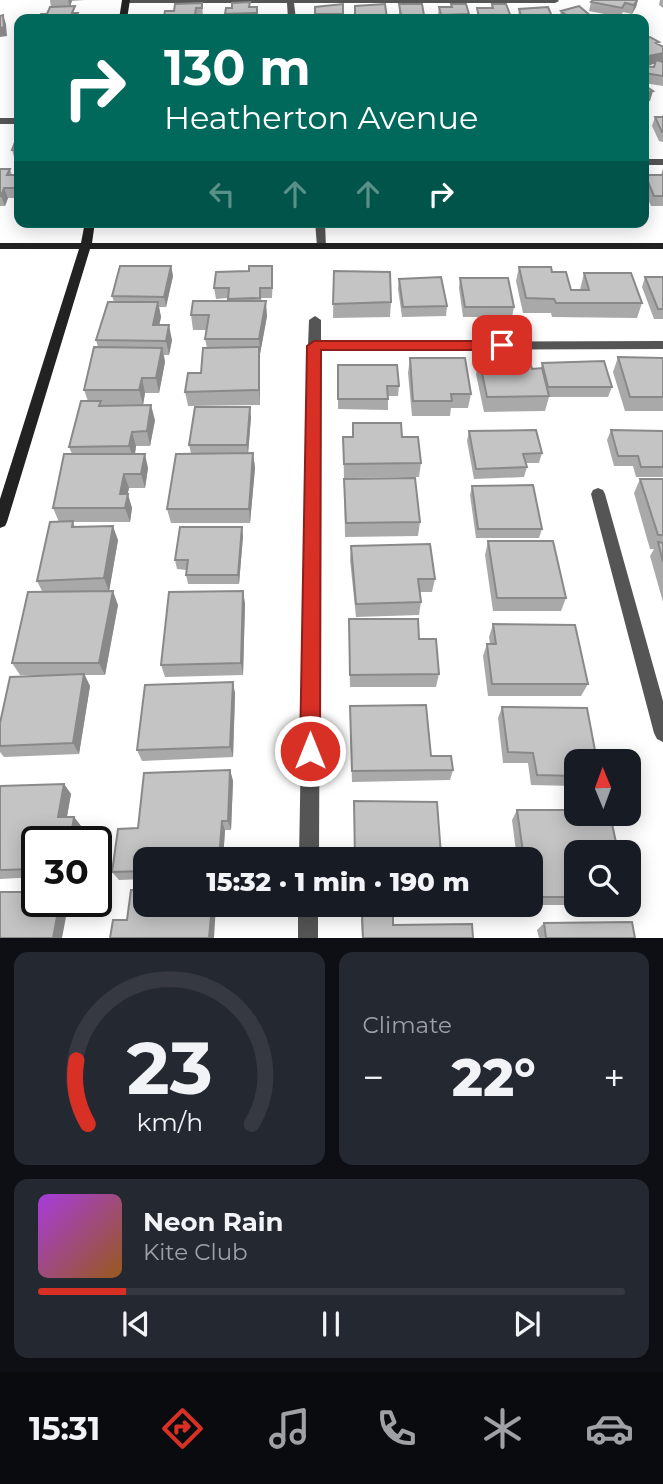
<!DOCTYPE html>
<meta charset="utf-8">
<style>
body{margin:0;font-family:Montserrat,sans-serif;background:#242831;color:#f1f3f6;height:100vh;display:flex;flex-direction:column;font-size:26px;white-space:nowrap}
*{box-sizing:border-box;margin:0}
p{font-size:23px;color:#9ea1a6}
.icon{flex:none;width:38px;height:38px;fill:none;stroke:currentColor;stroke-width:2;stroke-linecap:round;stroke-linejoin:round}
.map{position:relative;height:938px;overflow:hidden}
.side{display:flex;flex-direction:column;gap:14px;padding:14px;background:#0d0f14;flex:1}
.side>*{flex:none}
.guide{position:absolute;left:14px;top:14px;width:635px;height:214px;border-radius:14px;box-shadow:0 4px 18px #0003;background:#00695c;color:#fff;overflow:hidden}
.needle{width:46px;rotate:359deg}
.fabs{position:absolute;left:564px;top:749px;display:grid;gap:14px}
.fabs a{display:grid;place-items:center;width:77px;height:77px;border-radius:14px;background:#171b24;box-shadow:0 4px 18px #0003;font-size:35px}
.speed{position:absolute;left:21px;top:826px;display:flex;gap:14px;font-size:35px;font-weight:700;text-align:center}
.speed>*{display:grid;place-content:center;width:91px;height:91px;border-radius:50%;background:#171b24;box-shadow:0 4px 18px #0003;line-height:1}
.speed .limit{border:4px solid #111;border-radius:10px;background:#fff;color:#111}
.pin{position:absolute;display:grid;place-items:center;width:60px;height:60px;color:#fff;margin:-30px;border-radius:14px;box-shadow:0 4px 10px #0006}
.me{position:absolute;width:77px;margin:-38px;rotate:0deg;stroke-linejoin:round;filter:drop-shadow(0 0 5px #0008)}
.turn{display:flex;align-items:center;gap:24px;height:147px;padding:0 35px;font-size:32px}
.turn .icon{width:91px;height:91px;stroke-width:2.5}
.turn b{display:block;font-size:49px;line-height:60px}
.lanes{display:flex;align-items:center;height:66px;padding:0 35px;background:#0003;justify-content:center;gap:35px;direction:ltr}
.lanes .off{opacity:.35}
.big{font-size:52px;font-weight:800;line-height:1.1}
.side .widget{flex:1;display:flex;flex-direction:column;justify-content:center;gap:10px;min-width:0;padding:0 24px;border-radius:14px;background:#242831}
.side .dial{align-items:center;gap:0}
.dial svg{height:182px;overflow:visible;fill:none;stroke:#363941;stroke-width:7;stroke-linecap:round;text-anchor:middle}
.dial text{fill:#f1f3f6;stroke:none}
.song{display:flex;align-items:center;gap:21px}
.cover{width:84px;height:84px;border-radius:10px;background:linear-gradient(135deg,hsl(280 70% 55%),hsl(30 70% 35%))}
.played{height:7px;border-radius:4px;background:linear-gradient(90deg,#d93025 15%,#363941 15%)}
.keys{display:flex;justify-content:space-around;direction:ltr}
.heat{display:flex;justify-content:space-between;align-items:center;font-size:38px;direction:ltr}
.side .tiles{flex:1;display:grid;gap:14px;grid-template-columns:1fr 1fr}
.widget:last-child{grid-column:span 2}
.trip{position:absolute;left:133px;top:847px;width:410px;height:70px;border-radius:14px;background:#171b24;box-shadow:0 4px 18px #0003;font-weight:800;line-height:70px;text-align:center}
.tab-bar{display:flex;height:112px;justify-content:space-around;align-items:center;background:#090b0e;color:#9ea1a6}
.tab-bar .icon{width:49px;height:49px}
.tab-bar .selected{color:#d93025}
.tab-bar b{font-size:32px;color:#f1f3f6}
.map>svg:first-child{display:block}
</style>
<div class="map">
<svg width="663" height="938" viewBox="0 0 663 938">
<rect width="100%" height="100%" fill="#fff"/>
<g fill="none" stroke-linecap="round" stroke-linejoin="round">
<path fill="#555" fill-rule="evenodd" d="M123 0H558L559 1 555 3H294L296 19H288L287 3H126Z
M0 118H19V124H0Z
M644 159H663V165H644Z
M315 222H325L326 248 322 249 317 246Z
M315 316 321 320V342L663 341V349L321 350 319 859H299L308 346 309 320Z
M598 488 603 490 605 494 663 701V742L657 739 654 733 591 494 593 490Z
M298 905H318V938H298Z"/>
<path fill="#222" fill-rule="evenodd" d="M122 0H130L127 19H119Z
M85 222H95L92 243H663V249H90L7 522 5 526 0 528V499L79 249H0V243H81Z"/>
</g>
<path fill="#a9a9a9" d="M50 0H85L72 1 70 6 47 14 51 7Z
M638 0 636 7 632 14 623 12 620 17 589 11 591 2Z
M660 0H663V8L659 5Z
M202 3 203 17H197V19H164V17L174 11Z
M343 4V19H315V7Z
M385 4 387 19H355V6Z
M399 4 424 15V19H399Z
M451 4 469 14V19H439L438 16 439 7H451Z
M492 4 511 17 510 19H477V8H491Z
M250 7H257L258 19H226L225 14Z
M519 9 553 19H518Z
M561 11 592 19H559Z
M644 39 659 45 663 62V86L644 83V66L654 67 655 63 647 66 644 64Z
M663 114V142L659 141 652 126 655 117H662Z
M19 132V164H16L12 150Z
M663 168V206H651L644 190 645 175H661Z
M0 169H10L12 175H19V198H8L5 206H0Z
M171 266 173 276 166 307H159L161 317 159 325 172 340 169 355H164L165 362 159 393H145L143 405H102L155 420 150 446H136L135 454 148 468 145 488H129L127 494 132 508 130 522H73L75 527 118 540 109 591 118 605 105 675H85L90 686 79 754 4 757 0 752V723L50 675H20L12 663 42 591 37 581 59 522 53 508 72 454 69 447 88 401 84 390 98 347 96 340 114 302 112 296Z
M519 267 571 290H580L584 273 642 303 637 318 552 317 551 313H523L516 281Z
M249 271 273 276 272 298H261L267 316 260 354V405L188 406 185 392 201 373 207 348 205 339 207 330H193L191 315 228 301V298L216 299 214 288Z
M334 271 391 302 390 317 333 318Z
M645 277H663V319H654L642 287Z
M460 278 514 307 512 317H463L459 288Z
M399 279 447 306 446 316 402 317 398 289Z
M618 357 663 358V411H625L613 372Z
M410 358 471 394 468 408H451L450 416H412L408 373Z
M479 359 532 369H541L542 363 612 387 608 397H549L545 411 484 412 476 374Z
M338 365 399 386 398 396H388V410L338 409Z
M251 417 248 453H253L255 468 250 523H171L167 509 191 453 189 445Z
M353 423 402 437 421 463 419 477 344 478 343 437H352Z
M611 430 663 431V477H636L633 466H614L607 440Z
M469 431 542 453 539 463H526L527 467 524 477 474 479 467 441Z
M344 479 420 522 418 536 345 537Z
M640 479H663V602L650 556 654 549H650L634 493Z
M472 486 542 529 539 538H476L470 495Z
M243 536 239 584H188L186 575 187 570 177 569 175 560Z
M488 541 566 598 561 611H493L485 555Z
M351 546 435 579 432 592H420L421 602 419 615 356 617 350 560Z
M243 591 245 604 243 675 165 677 161 665Z
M349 619 419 639 439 674 436 687H350Z
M493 624 588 684 581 696H488L483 656 487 644H490L489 637Z
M233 682 235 694 233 757 142 761 137 750Z
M350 706 453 770 450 780 352 782Z
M502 707 576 761V786L531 785 528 763H503L498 718Z
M230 770 233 781 231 830H225L223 859H145V879L119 880 112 872 138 828Z
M64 784 71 794 67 817H74L81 826 37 842V877L0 879V786Z
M354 801 441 855 439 859H354Z
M576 801V905H596H536L533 880H530V859H517L512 820 517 810H570Z
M362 911 393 925 473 938H362L361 919Z
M544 923 635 938H539L537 930Z"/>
<path fill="#898989" d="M68 0H72L70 8Z
M638 0 636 7 632 14 634 5Z
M3 15 6 24 7 36 0 37V28Z
M663 53V61L647 66 649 56Z
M653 91 650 101 644 102V93Z
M4 188 8 198 5 206 1 196Z
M171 266 173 276 166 307 164 297Z
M266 301 267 316 260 354 259 339Z
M158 302 161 317 156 340 153 325Z
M169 325 172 340 169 355 166 341Z
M259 347 260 362V405L259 390Z
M162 348 165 362 159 393 156 378Z
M142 378 145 393 143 405 139 390Z
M151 405 155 420 150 446 147 431Z
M250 407 251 417 248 455 247 445Z
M132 432 136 446 134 460 129 446Z
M253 453 255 468 250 523 249 509Z
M145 454 148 468 145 488 141 474Z
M124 474 129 488 125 508 120 494Z
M128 494 132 508 130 522 125 508Z
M113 526 118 540 109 592 104 578Z
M242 527 243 536 239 584 238 575Z
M113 591 118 605 105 675 99 663Z
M243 591 245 604 243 675 241 663Z
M84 674 90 686 79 754 73 743Z
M233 682 235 694 233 757 230 747Z
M230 770 233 781 231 830 228 821Z
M64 784 71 794 65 827 58 817Z
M74 817 81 826 79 842H70Z
M222 821 225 830 223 859H219Z
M60 901H69L62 938H53Z
M212 905H216L214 938H209Z"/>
<path fill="#c4c4c4" stroke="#898989" stroke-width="2" d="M593 0H637L634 5 625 3 622 8 591 2Z
M250 2 249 7H257V13L225 14 226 8H232V3Z
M202 3V8H196L195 16 164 17 165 11H174L175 4Z
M343 4V14H315V7Z
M385 4 387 18H375V15H355V6Z
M399 4H422L424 15H401Z
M451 4H466L469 14 441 15 439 7H452Z
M492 4H506L511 17H479L477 8H493Z
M75 6 72 13H78L76 19H39L41 14H47L50 7Z
M579 6 592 17 571 19 561 11Z
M548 7 553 19H522L519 9Z
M3 15 4 27 0 28V16Z
M650 37 659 42 656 43 663 47V53L649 56 644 53V39Z
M656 60 663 62V76L644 73V66L654 67Z
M644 85 653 91 644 93Z
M655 117H663V132H662Z
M19 132V150H12Z
M0 169H10L7 175H19V188H4L1 196H0Z
M645 175H663V196H654Z
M120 266H171L164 297 112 296Z
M249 266H272V288H260V298L228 299 229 288H214L216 272 249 271Z
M519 267H551L552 272H566L571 290H589L584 273H631L642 303H556L554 299 526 298Z
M334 271 390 272 391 302 333 304Z
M441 277 447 306 403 307 399 279Z
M645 277H663V309H658Z
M460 278H508L514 307H465Z
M193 301H266L259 339H205L209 315H191Z
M108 302H158L153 325H169L166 341 96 340Z
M94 347 162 348 156 378H142L139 390H84Z
M259 347V390L185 392 188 373H201L203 348Z
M618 357 663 358V397H630Z
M410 358H465L471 394H451L452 401H413Z
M479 359H529L532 369 542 368 549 396 487 397Z
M604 361 612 387H548L542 363Z
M338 365H397L399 386H387L388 399H338Z
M81 401H101L99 406 151 405 147 431 132 432 129 446 69 447Z
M195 407H250L247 445H189Z
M353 423H401L402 437H418L421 463 344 464 343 437H353Z
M536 430 542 453 523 454 527 467 476 469 469 431Z
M611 430 663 431V467H641L638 456H618Z
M253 453 249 509H167L176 454Z
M64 454H145L141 474H124L120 494H128L125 508H53Z
M415 478 420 522 346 523 344 479Z
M640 479H663V535H658Z
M533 485 542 529H478L472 486Z
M73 521 72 527 113 526 104 578 37 581 50 522Z
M180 527H242L238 575H186L188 560H175Z
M488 541H553L566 598H497Z
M658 542 663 543V562Z
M430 544 435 579H418L421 602 356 604 351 546Z
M113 591 99 663H12L28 592Z
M243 591 241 663 161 665 169 592Z
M349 619H418L419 639H436L439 674 350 675Z
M493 624 575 625 588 684H492L487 644H496Z
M84 674 73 743 0 746V723L10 677Z
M233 682 230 747 137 750 145 685Z
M426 705 431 756H451L453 770 352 771 350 706Z
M502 707 587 708 597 761H576V776L537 775 533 753 508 752Z
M230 770 228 821H222L219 859H145V871L112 872 118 829 138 828 144 773Z
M64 784 58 817H74L70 842H37V869L0 870V786Z
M354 801 437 802 441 855 430 854V859H355Z
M517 810H576V814H610L618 852H576V897H542L539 872H530V859H524Z
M131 890H145V905H212L209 938H110L113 920H127Z
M0 892H37V901H60L53 938H0Z
M362 911H393V925L472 924 473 938H363Z
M632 922 635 938H546L544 923Z"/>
<path fill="#d93025" stroke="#8d1f18" stroke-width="2" d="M314 341H502L509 345 502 350H321L320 751 317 758 310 761 303 758 300 751 307 346Z"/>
</svg>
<div class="fabs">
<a><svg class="needle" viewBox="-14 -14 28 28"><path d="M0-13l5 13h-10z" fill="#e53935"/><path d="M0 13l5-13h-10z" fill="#9ea1a6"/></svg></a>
<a><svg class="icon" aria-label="search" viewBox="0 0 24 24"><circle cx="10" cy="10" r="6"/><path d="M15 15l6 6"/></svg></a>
</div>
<div class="speed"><div class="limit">30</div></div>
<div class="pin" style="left:502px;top:345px;background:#d93025"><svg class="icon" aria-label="arrive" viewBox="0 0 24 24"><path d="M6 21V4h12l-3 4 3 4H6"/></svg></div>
<svg class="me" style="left:310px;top:751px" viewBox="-20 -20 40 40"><circle r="17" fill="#d93025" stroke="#fff" stroke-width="3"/><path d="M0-11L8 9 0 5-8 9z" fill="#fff"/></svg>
<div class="trip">15:32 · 1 min · 190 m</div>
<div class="guide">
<div class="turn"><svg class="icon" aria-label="right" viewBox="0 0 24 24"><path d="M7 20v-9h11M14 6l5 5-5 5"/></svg><div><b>130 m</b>Heatherton Avenue</div></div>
<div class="lanes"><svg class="icon off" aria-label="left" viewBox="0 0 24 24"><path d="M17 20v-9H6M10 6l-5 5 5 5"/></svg><svg class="icon off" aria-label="ahead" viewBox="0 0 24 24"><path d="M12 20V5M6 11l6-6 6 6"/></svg><svg class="icon off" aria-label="ahead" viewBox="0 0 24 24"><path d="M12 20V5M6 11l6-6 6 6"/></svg><svg class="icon" aria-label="right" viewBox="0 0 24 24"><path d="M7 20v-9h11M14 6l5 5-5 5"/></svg></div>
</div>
</div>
<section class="side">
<div class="tiles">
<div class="widget dial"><svg viewBox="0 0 100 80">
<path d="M14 69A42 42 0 1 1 86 69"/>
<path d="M14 69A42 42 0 0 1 9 41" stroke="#d93025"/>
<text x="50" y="56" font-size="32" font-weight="700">23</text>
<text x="50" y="72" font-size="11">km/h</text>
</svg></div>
<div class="widget"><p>Climate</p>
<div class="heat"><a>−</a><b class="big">22°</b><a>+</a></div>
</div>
<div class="widget">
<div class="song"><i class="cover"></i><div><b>Neon Rain</b><p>Kite Club</p></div></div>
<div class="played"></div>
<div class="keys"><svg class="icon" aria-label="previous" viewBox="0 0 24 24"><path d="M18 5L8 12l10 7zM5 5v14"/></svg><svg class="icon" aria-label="pause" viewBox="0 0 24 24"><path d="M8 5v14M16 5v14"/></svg><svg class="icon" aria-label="next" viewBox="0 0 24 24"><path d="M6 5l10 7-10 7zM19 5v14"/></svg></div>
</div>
</div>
</section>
<nav class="tab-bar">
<b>15:31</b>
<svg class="icon selected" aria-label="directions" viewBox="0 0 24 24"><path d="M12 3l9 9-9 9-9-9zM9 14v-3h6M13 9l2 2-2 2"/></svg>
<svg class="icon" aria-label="music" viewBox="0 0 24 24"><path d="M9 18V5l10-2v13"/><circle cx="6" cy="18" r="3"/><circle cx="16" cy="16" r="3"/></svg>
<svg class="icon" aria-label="phone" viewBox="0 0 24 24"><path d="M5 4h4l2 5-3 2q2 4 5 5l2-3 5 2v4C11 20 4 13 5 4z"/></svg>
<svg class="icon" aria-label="climate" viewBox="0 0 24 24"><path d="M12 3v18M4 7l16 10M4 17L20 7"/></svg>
<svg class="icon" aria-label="car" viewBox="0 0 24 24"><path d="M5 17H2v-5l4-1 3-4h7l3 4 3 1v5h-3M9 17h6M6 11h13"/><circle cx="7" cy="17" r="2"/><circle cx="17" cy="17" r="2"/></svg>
</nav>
